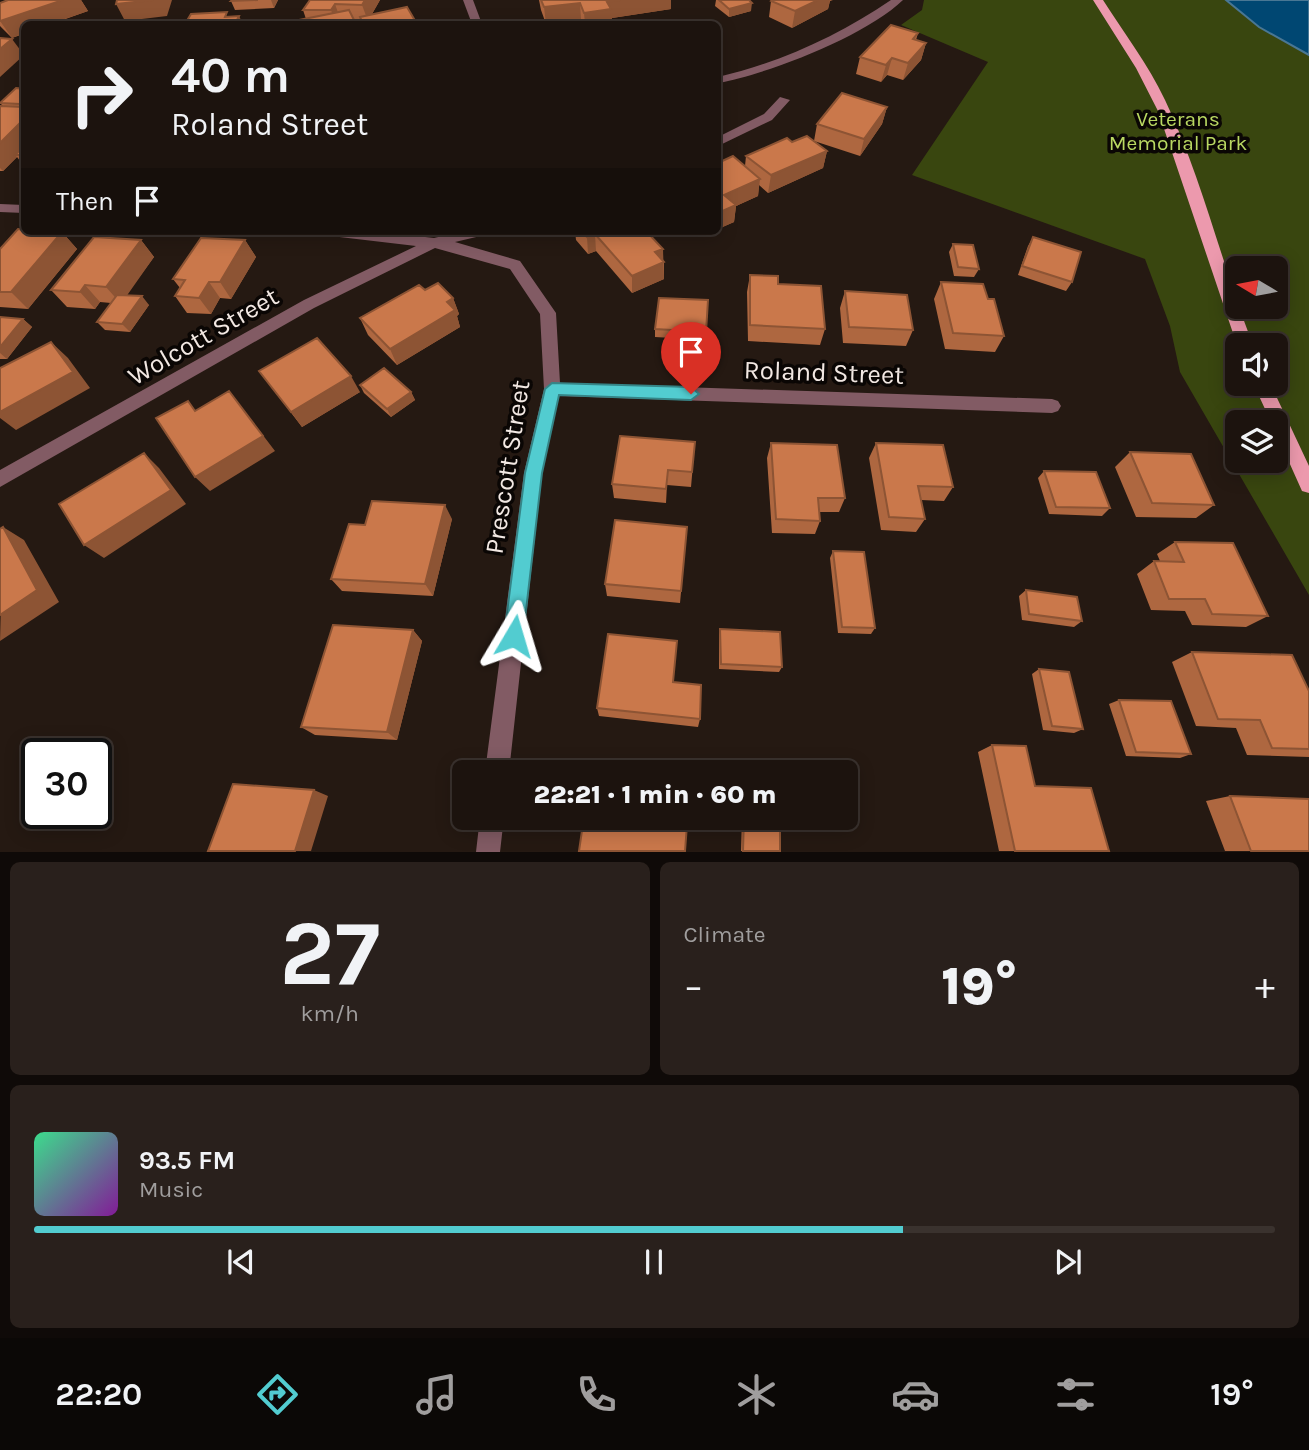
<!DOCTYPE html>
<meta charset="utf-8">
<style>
body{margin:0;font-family:Karla,sans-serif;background:#29201c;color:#f1f3f6;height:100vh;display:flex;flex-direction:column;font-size:26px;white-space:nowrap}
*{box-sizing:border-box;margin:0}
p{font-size:23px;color:#a09e9e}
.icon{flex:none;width:38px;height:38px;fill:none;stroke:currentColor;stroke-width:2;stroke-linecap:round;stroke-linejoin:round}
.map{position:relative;height:852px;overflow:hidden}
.side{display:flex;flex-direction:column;gap:10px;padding:10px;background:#0f0a08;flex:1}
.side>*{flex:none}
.guide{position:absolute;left:21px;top:21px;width:700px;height:214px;border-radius:10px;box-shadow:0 4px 18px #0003,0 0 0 2px #3a322e;background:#1c130e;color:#f1f3f6;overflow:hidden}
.needle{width:46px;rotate:280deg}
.controls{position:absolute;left:1225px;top:256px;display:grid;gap:14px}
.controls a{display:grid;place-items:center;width:63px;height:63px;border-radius:10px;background:#1c130e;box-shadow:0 4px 18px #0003,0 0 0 2px #3a322e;font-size:35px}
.speed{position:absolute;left:21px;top:738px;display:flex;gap:14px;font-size:35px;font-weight:700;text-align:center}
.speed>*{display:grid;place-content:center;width:91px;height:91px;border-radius:50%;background:#1c130e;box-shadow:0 4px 18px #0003,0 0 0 2px #3a322e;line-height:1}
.speed .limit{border:4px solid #111;border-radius:10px;background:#fff;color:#111}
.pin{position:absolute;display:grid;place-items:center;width:60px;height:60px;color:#fff;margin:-72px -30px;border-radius:50% 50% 50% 0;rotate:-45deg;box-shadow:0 0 7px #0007}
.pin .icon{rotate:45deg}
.me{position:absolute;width:77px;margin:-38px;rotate:7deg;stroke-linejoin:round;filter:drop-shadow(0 0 5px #0008)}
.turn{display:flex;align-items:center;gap:24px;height:147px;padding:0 35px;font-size:32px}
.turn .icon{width:91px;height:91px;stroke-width:2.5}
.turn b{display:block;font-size:49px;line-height:60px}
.then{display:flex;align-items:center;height:66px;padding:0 35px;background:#0003;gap:14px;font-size:26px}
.big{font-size:52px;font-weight:800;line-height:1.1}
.side .widget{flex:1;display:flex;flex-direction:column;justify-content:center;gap:10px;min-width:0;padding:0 24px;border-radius:10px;background:#29201c}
.side .dial{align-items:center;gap:0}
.dial b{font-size:91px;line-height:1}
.song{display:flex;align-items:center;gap:21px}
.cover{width:84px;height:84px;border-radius:10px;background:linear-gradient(135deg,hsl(150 70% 55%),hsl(290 70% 35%))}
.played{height:7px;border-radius:4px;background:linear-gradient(90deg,#52ccd0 70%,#3a322e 70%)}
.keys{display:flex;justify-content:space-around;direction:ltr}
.heat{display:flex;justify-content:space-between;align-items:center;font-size:38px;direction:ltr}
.side .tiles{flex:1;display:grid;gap:10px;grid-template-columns:1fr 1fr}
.widget:last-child{grid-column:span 2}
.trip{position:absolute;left:452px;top:760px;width:406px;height:70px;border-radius:10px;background:#1c130e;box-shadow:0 4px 18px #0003,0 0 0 2px #3a322e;font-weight:800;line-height:70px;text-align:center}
.tabs{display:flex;height:112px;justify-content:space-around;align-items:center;background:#0b0806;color:#a09e9e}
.tabs .icon{width:49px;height:49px}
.tabs .on{color:#52ccd0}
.tabs b{font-size:32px;color:#f1f3f6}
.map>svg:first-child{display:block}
</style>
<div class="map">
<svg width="1309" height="852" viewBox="0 0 1309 852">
<rect width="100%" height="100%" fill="#251912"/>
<path fill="#39460f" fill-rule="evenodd" d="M924 0H1226L1259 27 1309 55V595L1180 372 1170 326 1145 259 912 175 988 62 901 25 922 10ZM1237 268H1276V306H1237ZM1237 345H1276V383H1237ZM1237 422H1276V460H1237Z"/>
<path fill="#004772" stroke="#497794" stroke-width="2" d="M1226 0H1309V55L1259 27Z"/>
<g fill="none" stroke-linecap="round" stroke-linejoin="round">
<path fill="#825b64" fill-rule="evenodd" d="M463 0H473L482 24H472Z
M891 0H903C866 36 768 74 718 83V77C779 63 840 35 891 0Z
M780 97 790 100 772 120 718 146V137L764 114Z
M0 204 24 205V213L0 212Z
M324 231H372L434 238 464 231H491L489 234 455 242 520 261 556 313 560 383 1052 399 1058 401 1061 406 1058 411 1052 413 559 396 542 473 509 772H485L524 473 544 389 540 314 510 269 435 248 314 308 0 487V470L304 300 416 246 331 236Z
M480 817H504L500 852H476Z"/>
<path fill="#ec99ad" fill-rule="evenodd" d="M1093 0H1103C1124 33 1148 64 1165 100 1202 178 1222 265 1253 345H1237L1158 111 1136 68Z
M1253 383H1270L1309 466V493L1302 491 1276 433V422H1271Z"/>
</g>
<path fill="#ae6740" d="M8 0H81L88 11 12 38 0 26V3Z
M232 0H278L274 8 235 10 231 1Z
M310 0H380L372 14 417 24H362L361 21 306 19 303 10Z
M539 0H671V9L612 18V24H583L581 19 546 24 541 10Z
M716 0H749L751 11 729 17 715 6Z
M772 0H833L830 1 828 9 792 28 769 17 771 1Z
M918 33 916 40 926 43 921 60 903 80 887 75 881 82 856 74 860 57Z
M24 89V166L17 157 3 171H0V106H3L0 103Z
M887 107 882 124 860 156 814 141 817 124Z
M792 142 827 151 823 168 768 193 759 185 758 196 736 206 734 222 718 229V163L745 166 746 156Z
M575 231H646L664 262V279L632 293 596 251 588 254 576 240Z
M62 232 77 249 28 309 0 307V249Z
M1033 237 1072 282 1066 291 1018 275 1028 246Z
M141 240 154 257 126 295 149 305 130 332 105 330 97 322 111 303 100 302 95 309 67 307 51 290Z
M245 240 256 257 231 299 220 298 211 314 187 313 175 296 180 288 173 279Z
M953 244 979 269 974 277 954 276 949 252Z
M750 275 778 284 825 329 820 345 748 341 747 292Z
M941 282 988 299 1004 336 995 352 945 349 934 299Z
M425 290 453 298 459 314 457 316 460 327 397 365 368 335 360 318Z
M845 291 913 330 906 346 843 343 840 308Z
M708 300 706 340 655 337V329Z
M0 317 23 319 32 327 7 359H0Z
M259 371 360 392 302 427Z
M360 385 411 392 415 400 391 417 364 393Z
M695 442 691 487 667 485 666 503 614 498 612 484Z
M771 443 845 498 839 512H819L820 521 815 534 772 533 767 458Z
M876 443 953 487 944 501 921 500 925 519 916 532 881 530 869 458Z
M1130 452 1214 505 1196 518 1136 517 1115 467Z
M1044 471 1110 508 1102 516 1049 514 1038 478Z
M452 519 433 596 342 591 331 579 365 525Z
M687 527 680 603 607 596 605 584Z
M1175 542 1268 616 1246 627 1192 625 1185 611 1151 610 1137 574 1154 561H1160L1157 554Z
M833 551 875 628 871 634 838 633 830 558Z
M1026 590 1082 621 1074 627 1022 620 1019 596Z
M720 629 782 667 779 672 719 669V634Z
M413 630 422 641 397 740 315 735 301 727Z
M1192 652 1309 691V757L1247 755 1236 728 1196 726 1172 662Z
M1039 669 1083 729 1074 733 1043 730 1032 674Z
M673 682 700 719 698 727 599 716 597 708Z
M1119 700 1191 754 1180 758 1126 756 1109 704Z
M992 745 1035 786 1109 851H999L978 752Z
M1230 796 1309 851H1225L1206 801Z
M714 817 713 828 711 832 686 829 579 851Z
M742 817H780V851H741Z"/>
<path fill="#8d5434" d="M63 0H81L88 11 50 24H24V33L12 38 0 21Z
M153 0H172L167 16 125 21 116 4Z
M271 0H278L274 8Z
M365 0H380L368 21 362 5Z
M620 0H671V9L612 18V24H585L584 13 607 2Z
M818 0H830L828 9 792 28 795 11Z
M580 3 581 19 546 24 544 7Z
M752 3 751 11 729 17V9Z
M335 4 341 21 336 24 331 10Z
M239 16 243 24H235Z
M12 39 24 55 0 77V49Z
M926 43 921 60 903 80 908 63Z
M892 58 887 75 881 82 886 65Z
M24 100V110L20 104Z
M887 107 882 124 860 156 864 139Z
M24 119V150L15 155 17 157 3 171 0 168V143Z
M827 151 823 168 768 193 771 175Z
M760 179 758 196 736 206 734 222 718 229V213L724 195Z
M62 232 77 249 28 309 11 292Z
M595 234 596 251 588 254 587 237Z
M141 240 154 257 121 304 106 287Z
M245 240 256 257 231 299 220 282Z
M663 249 664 279 632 293V276L655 252Z
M209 282 220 298 211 314 199 298Z
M85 285 100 302 95 309 80 292Z
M142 296 149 305 130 332 122 324Z
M453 298 459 314 457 316 460 327 397 365 390 349 447 302Z
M23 319 32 327 7 359 0 353V347Z
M51 342 68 358 90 388 16 430 0 418V412Z
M351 376 360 392 302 427 291 412Z
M229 391 275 451 210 491 195 477Z
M411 392 415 400 391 417 387 409Z
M144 453 159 468 186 504 104 558 84 545Z
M445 505 452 519 433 596 425 584Z
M3 527 24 540 59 602 0 641Z
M413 630 422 641 397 740 387 732Z
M314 790 328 796 311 851H295Z"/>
<path fill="#ca784b" stroke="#8d5434" stroke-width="2" d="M8 0H63L0 21V3Z
M117 0H153L116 4Z
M232 0H258L231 1Z
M310 0H365L362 5 335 4 331 10H303Z
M541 0H620L607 2 611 9 584 13 580 3 544 7Z
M719 0H749L752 3 729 9Z
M772 0H818L795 11 771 1Z
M407 7 417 24H363L360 17Z
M349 10 356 24H301L299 20Z
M227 12 225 17 239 16 235 24H185L191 14Z
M891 25 918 33 913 39 926 43 908 63 892 58 886 65 860 57Z
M0 38 12 39 0 49Z
M16 88 24 89V100L20 104 0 103Z
M842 93 887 107 864 139 817 124Z
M0 106 24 107V119L0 143Z
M807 136 827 151 771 175 746 156 787 138 792 142Z
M24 146V155H15Z
M733 156 760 179 724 195 736 205 718 213V163Z
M18 229 24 230V231L62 232 11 292H0V249Z
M581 231H646L663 249 655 252 664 262 632 276 595 234 587 237Z
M94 237 141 240 106 287 85 285 80 292 51 290Z
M1033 237 1081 252 1072 282 1022 266Z
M201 238 245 240 220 282H209L199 298 175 296 185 280 173 279Z
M953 244 973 245 979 269 958 267Z
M750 275 778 276V284L821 286 825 329 750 325Z
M941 282 983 284 988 299H994L1004 336 953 333Z
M438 283 453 298 447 302 455 310 390 349 360 318 419 285 425 290Z
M845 291 907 295 913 330 849 327Z
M117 295 142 296 122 324 97 322Z
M659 298 708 300 706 332 655 329Z
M0 317 23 319 0 347Z
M317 338 351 376 291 412 259 371Z
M51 342 73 372 0 412V368Z
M384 368 411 392 387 409 360 385Z
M229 391 263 436 195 477 156 418 188 401 195 411Z
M620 436 695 442 692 472 668 470 666 489 612 484Z
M771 443 837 445 845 498H818L820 521 776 519Z
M876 443 943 445 953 487 918 486 925 519 889 517Z
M1130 452 1191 454 1214 505 1152 503Z
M144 453 171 490 84 545 59 504Z
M1044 471 1096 472 1110 508 1056 507Z
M372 501 445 505 425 584 331 579 349 524 365 525Z
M615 520 687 527 681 591 605 584Z
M3 527 37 590 0 615V529Z
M1175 542 1233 543 1268 616 1212 614 1205 599H1169L1154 561 1184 562Z
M833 551 864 552 875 628 842 627Z
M1026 590 1077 597 1082 621 1029 614Z
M333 625 413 630 387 732 301 727Z
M720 629 780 632 782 667 721 664Z
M608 634 677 641 673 682 701 685 700 719 597 708Z
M1192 652 1292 655 1309 691V749L1272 748 1260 720 1218 719Z
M1039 669 1069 672 1083 729 1052 726Z
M1119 700 1171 701 1191 754 1136 752Z
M992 745 1026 746 1035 786 1091 788 1109 851H1015Z
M590 768 626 772H590Z
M233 784 314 790 295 851H208Z
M1230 796 1309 799V851H1251Z
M584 817H714L713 828 687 825 685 851H579Z
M744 817H780V851H743Z"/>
<path fill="#52ccd0" stroke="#358587" stroke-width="2" d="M552 383 691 387 699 394 691 400 559 395 542 473 523 636 520 643 514 645 507 643 504 636 525 473 545 389Z"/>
<g text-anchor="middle" stroke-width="7" stroke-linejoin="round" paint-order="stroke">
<g font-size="21" fill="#b9d862" stroke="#0a0604">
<text x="1178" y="126">Veterans<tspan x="1178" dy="24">Memorial Park</tspan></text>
</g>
<g font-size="26" fill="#f2e8e3" stroke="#0a0604">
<text transform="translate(203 336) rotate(-30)" y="9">Wolcott Street</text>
<text transform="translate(824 372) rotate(2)" y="9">Roland Street</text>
<text transform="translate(507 467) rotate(-81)" y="9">Prescott Street</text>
</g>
</g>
</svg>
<div class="controls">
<a><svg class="needle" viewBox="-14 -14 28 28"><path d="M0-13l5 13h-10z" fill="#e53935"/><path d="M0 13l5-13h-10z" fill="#a09e9e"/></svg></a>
<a><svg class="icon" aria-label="sound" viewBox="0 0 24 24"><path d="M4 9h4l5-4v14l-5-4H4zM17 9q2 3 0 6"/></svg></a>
<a><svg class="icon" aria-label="layers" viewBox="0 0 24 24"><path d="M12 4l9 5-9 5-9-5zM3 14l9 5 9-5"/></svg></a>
</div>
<div class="speed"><div class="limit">30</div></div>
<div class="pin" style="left:691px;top:394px;background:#d93025"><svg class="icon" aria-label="arrive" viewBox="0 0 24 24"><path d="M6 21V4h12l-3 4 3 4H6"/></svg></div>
<svg class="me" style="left:514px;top:636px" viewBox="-20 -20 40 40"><path d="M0-17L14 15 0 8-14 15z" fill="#52ccd0" stroke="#fff" stroke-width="4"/></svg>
<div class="trip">22:21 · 1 min · 60 m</div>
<div class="guide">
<div class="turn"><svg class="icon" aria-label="right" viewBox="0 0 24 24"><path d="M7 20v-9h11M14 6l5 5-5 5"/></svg><div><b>40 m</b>Roland Street</div></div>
<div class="then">Then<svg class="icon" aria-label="arrive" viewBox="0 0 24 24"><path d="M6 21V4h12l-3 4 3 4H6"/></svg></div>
</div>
</div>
<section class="side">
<div class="tiles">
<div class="widget dial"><b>27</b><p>km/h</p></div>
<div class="widget"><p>Climate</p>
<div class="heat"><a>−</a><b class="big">19°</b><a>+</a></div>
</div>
<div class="widget">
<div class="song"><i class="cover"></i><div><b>93.5 FM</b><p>Music</p></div></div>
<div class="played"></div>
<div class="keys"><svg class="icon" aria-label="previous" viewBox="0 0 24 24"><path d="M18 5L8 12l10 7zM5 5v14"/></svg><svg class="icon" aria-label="pause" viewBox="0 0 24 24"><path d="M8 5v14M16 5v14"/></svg><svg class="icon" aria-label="next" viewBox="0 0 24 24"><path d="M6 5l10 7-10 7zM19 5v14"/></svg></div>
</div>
</div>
</section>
<nav class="tabs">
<b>22:20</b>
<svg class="icon on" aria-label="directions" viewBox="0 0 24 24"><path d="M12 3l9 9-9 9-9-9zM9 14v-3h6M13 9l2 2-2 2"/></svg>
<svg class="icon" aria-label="music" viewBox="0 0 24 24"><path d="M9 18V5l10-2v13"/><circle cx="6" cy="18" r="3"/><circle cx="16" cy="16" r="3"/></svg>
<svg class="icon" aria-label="phone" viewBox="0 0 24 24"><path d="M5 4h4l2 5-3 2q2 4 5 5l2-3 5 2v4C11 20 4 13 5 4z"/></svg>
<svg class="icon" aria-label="climate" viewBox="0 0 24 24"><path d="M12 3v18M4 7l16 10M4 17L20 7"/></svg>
<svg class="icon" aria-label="car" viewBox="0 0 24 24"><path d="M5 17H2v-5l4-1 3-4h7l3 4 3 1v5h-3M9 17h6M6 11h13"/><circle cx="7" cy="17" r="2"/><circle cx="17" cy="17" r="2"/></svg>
<svg class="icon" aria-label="filters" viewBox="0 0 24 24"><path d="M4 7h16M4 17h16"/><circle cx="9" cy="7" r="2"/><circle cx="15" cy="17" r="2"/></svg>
<b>19°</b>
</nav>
